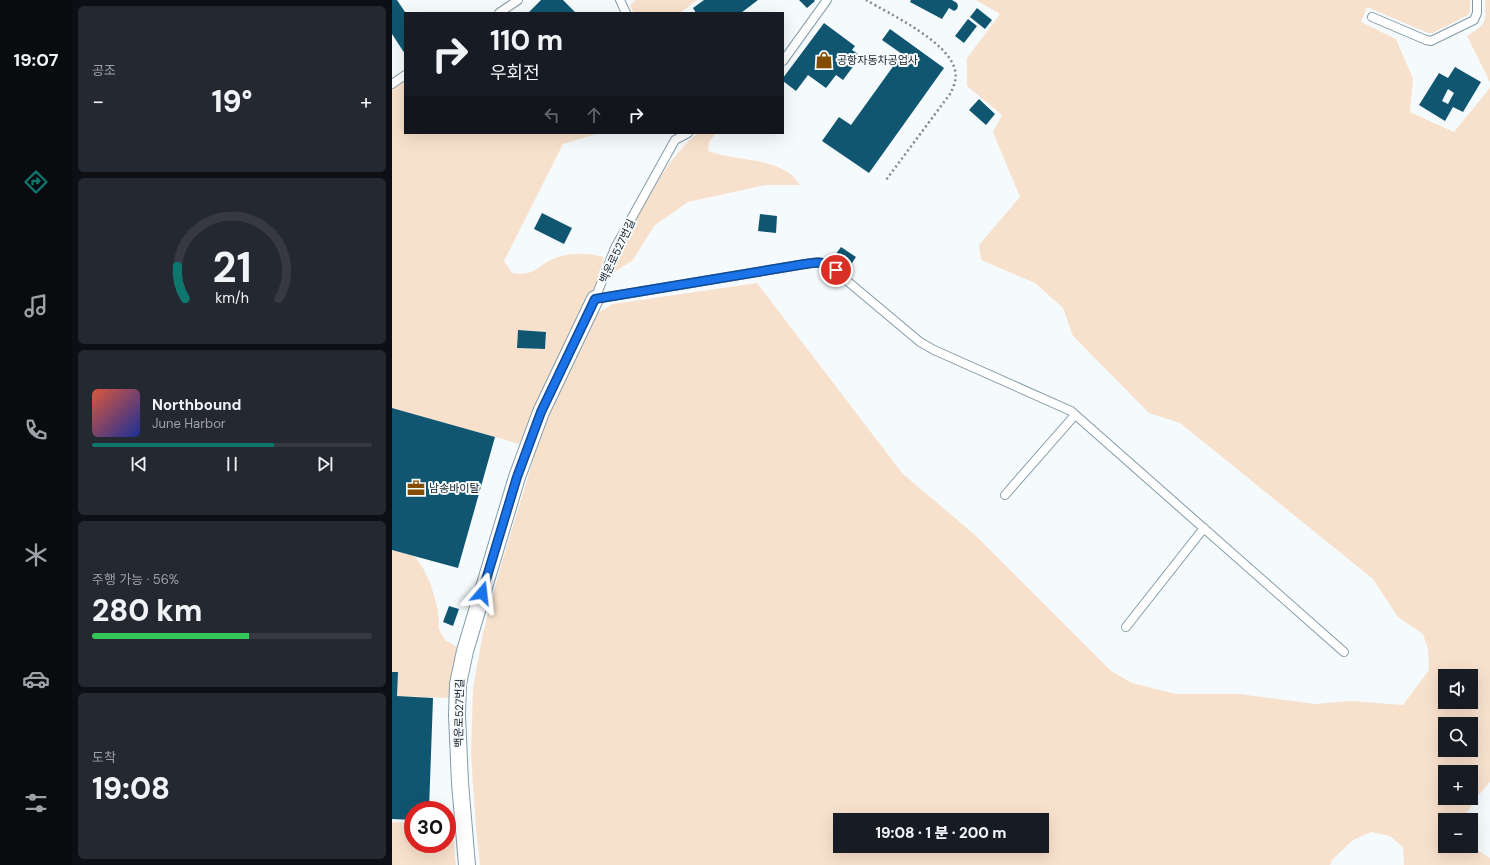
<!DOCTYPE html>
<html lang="ko">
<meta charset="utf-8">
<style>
body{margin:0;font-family:"DM Sans","Noto Sans KR",sans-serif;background:#242831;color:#f1f3f6;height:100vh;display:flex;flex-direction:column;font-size:15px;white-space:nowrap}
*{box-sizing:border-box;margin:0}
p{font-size:13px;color:#9ea1a6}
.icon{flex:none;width:22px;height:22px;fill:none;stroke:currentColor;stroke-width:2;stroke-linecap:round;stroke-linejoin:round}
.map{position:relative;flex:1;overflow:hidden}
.drawer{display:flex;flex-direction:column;gap:6px;padding:6px;background:#0d0f14;width:320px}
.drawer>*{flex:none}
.top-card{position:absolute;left:12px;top:12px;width:380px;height:122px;border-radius:0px;box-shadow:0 4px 16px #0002;background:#171b24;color:#f1f3f6;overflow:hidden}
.controls{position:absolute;left:1046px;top:669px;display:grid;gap:8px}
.controls a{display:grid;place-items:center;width:40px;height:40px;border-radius:0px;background:#171b24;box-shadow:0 4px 16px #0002;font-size:20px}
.speed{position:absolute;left:12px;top:801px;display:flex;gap:8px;font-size:20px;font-weight:700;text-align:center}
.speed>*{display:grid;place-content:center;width:52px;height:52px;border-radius:50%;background:#171b24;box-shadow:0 4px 16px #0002;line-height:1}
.speed .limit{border:6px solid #d22;background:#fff;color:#111}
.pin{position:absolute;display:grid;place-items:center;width:34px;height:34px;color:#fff;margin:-17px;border:2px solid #fff;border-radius:50%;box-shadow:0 1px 4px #0007}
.me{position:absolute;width:44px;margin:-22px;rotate:17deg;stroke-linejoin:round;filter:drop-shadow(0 0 3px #0008)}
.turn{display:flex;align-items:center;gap:14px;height:84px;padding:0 20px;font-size:18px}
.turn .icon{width:52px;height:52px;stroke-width:2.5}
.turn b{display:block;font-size:28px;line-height:34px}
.lanes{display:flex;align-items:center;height:38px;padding:0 20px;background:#0003;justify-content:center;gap:20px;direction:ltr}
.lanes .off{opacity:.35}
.big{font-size:30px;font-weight:800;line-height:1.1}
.drawer .card{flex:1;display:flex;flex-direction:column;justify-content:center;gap:6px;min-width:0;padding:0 14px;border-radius:6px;background:#242831}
.drawer .dial{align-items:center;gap:0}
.dial svg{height:104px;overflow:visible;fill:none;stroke:#363941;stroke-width:7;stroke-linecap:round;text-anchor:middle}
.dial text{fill:#f1f3f6;stroke:none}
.song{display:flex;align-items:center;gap:12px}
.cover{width:48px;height:48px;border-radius:6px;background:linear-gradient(135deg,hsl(10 70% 55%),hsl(230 70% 35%))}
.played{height:4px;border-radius:2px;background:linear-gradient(90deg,#0f766e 65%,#363941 65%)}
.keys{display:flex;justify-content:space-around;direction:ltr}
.heat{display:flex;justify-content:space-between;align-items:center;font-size:22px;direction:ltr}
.charge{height:6px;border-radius:3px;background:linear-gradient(90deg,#34c759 56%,#363941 0)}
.trip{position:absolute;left:441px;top:813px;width:216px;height:40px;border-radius:0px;background:#171b24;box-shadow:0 4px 16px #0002;font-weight:800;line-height:40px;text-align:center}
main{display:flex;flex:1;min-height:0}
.menu{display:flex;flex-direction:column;width:72px;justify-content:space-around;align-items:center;background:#090b0e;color:#9ea1a6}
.menu .icon{width:28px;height:28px}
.menu .selected{color:#0f766e}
.menu b{font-size:18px;color:#f1f3f6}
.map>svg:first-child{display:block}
</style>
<main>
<nav class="menu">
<b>19:07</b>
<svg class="icon selected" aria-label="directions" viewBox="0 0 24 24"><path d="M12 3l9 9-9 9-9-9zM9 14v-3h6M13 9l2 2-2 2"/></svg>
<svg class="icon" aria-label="music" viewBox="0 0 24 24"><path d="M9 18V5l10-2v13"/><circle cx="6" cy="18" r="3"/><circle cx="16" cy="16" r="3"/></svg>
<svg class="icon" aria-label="phone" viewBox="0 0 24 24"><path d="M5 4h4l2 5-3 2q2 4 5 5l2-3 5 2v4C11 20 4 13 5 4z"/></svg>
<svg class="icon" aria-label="climate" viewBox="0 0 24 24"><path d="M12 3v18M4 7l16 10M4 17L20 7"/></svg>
<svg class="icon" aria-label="car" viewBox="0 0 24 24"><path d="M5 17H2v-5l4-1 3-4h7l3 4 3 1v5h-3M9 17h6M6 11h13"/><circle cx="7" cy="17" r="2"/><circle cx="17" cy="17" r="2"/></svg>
<svg class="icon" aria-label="filters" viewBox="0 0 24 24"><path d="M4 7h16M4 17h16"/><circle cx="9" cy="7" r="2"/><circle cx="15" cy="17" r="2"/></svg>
</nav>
<section class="drawer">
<div class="card"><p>공조</p>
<div class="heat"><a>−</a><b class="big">19°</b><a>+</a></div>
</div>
<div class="card dial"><svg viewBox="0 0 100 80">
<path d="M14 69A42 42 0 1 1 86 69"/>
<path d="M14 69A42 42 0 0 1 8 44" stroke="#0f766e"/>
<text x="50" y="56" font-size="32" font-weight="700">21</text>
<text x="50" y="72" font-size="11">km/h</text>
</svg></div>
<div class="card">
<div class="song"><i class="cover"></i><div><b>Northbound</b><p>June Harbor</p></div></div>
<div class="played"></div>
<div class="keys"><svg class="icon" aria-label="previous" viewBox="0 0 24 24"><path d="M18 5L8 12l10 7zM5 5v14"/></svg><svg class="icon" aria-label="pause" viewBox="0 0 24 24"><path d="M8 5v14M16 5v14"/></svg><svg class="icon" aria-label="next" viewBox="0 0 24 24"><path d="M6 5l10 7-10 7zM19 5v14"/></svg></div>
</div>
<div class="card"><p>주행 가능 · 56%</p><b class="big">280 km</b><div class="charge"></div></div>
<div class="card"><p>도착</p><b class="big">19:08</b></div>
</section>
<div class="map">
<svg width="1098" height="865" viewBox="0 0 1098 865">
<rect width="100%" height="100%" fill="#f5fbfd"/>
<path fill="#f8e1cc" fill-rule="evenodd" d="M243 0H305L288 13H242L238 5Z
M584 0H1078V12L1076 15 1041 33H1036L975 7 969 22 1004 39 1021 79 1018 112 1062 132 1098 88V782L1084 798 1071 820H1053V846H1079L1098 858V865H1012L1011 847 998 836 979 832 961 840 940 860 938 865H88L84 828 79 755 81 688 91 633 109 565 154 417 202 315 221 304 365 283 510 473 583 535 719 671 740 683 784 694H847L923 704 959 701 1011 705 1037 670 1036 649 1031 634 1006 617 981 579 788 423 757 413 681 336 671 308 643 283 589 260 587 245 628 197 601 132 610 115 575 86V58L608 14ZM1053 676H1079V702H1053ZM1053 724H1079V750H1053ZM1053 772H1079V798H1053ZM448 820H650V846H448Z
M1093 0H1098V82L1075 36C1095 23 1094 24 1093 0Z
M13 78V133H208L171 144 112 261 120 273C144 277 145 265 163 258 181 252 194 253 212 257L200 295 131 445 0 408V86ZM126 330 154 332 153 349 125 348Z
M306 133H324L317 142 316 151C343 161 376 157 400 175 403 178 405 182 408 185H373L296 202 262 226 241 260 218 275C227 252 238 231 250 209 265 181 281 153 306 133Z
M0 550 22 556 30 566 39 585 46 610 47 629 53 640 65 647 60 673 57 698 5 696 0 672Z
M0 822 21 823V844H55V824H60L64 865H0Z"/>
<path fill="#105671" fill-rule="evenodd" d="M0 0H5L13 12V54L0 34Z
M149 0H171L184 13H136Z
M312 0H366L349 13H304L301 8Z
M407 0H422L423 1 415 8Z
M519 0H560L565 3 566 6 565 9 562 11 557 8 550 19 518 2Z
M585 8 600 20 593 29 578 17Z
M576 19 585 26 572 43 563 36Z
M432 23 463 46 460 50 469 56 451 80 444 75 434 88 416 75 404 91 391 81V78Z
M498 29 552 68 477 173 430 141 447 117 459 125 510 54 490 40Z
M1063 67 1089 82 1071 112 1061 107 1053 121 1027 105 1047 73 1056 78ZM1056 89 1062 93 1056 104 1050 101Z
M587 99 603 114 594 125 577 110Z
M150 213 180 228 172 244 142 229Z
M368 214 385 216 384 233 366 231Z
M449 247 464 257 458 266 443 255Z
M126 330 154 332 153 349 125 348Z
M0 408 103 437 66 568 0 550Z
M57 606 67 609 61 626 51 622Z
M0 672H6L5 696 41 698 37 810H21V820L0 819Z"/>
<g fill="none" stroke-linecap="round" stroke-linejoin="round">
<g stroke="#839ba8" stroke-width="10">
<path id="lane" d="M228 0 234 13
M107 13 126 0
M980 17 1034 40 1039 41 1082 20 1085 13V0
M391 61 435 0
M0 84 13 75
M203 299 413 264 426 262 435 264 528 342 542 350 679 411 952 652
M203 299 223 248 283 140 296 133
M613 495 683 415
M734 627 812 528"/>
</g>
<g stroke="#839ba8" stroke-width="18">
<path id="street" d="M75 865 68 783 65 715 66 684 73 651 125 477 149 412 203 299"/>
</g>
<path stroke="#7f878a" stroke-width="2.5" stroke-dasharray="2 3" stroke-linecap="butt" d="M474 0C498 14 557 42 563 70 565 79 562 86 558 94L494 180"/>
<use href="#lane" stroke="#fff" stroke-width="8"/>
<use href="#street" stroke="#fff" stroke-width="16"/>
</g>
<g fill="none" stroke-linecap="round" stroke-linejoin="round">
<g stroke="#114b97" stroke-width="10">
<path id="route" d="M90 593 125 477 149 412 203 299 413 264C428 262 432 261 444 270"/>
</g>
<use href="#route" stroke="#1a73e8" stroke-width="7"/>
</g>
<defs>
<g id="shop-bare" transform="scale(1.38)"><path d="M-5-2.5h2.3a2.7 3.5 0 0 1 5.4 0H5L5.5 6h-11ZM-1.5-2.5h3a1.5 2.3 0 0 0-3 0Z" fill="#844c00" stroke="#f5fbfd" stroke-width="2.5" paint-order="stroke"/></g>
<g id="office-bare" transform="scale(1.38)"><path d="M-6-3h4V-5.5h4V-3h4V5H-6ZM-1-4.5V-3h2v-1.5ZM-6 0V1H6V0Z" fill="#844c00" stroke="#f5fbfd" stroke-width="2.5" paint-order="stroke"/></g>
</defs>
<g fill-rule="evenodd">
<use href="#shop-bare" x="432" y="60"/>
<use href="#office-bare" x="24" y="488"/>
</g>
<g text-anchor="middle" stroke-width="4" stroke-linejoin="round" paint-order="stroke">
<g font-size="11" fill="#162025" stroke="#f5fbfd" text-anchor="start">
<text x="445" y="64">공항자동차공업사</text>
<text x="37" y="492">남송바이탈</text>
</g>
<g font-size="11" fill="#162025" stroke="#f5fbfd">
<text transform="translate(225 251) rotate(-65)" y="4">백운로527번길</text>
<text transform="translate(67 713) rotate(-89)" y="4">백운로527번길</text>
</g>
</g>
</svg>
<div class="controls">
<a><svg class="icon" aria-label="sound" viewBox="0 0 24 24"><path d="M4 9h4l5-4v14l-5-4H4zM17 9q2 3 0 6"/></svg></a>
<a><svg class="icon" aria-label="search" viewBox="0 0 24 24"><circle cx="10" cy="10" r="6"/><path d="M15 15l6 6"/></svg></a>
<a>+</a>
<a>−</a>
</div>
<div class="speed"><div class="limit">30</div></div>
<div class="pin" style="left:444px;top:270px;background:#d93025"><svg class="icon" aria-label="arrive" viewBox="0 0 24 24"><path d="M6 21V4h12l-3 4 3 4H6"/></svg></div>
<svg class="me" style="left:90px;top:593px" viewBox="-20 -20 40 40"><path d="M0-17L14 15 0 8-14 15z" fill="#1a73e8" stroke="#fff" stroke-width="4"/></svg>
<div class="trip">19:08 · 1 분 · 200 m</div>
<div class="top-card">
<div class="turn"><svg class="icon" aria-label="right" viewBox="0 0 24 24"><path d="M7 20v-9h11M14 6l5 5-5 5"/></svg><div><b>110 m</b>우회전</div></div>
<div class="lanes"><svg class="icon off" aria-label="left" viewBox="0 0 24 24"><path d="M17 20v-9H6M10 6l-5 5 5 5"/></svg><svg class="icon off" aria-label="ahead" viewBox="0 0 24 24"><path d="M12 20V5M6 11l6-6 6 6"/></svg><svg class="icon" aria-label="right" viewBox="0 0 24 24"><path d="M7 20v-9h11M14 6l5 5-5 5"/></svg></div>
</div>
</div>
</main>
